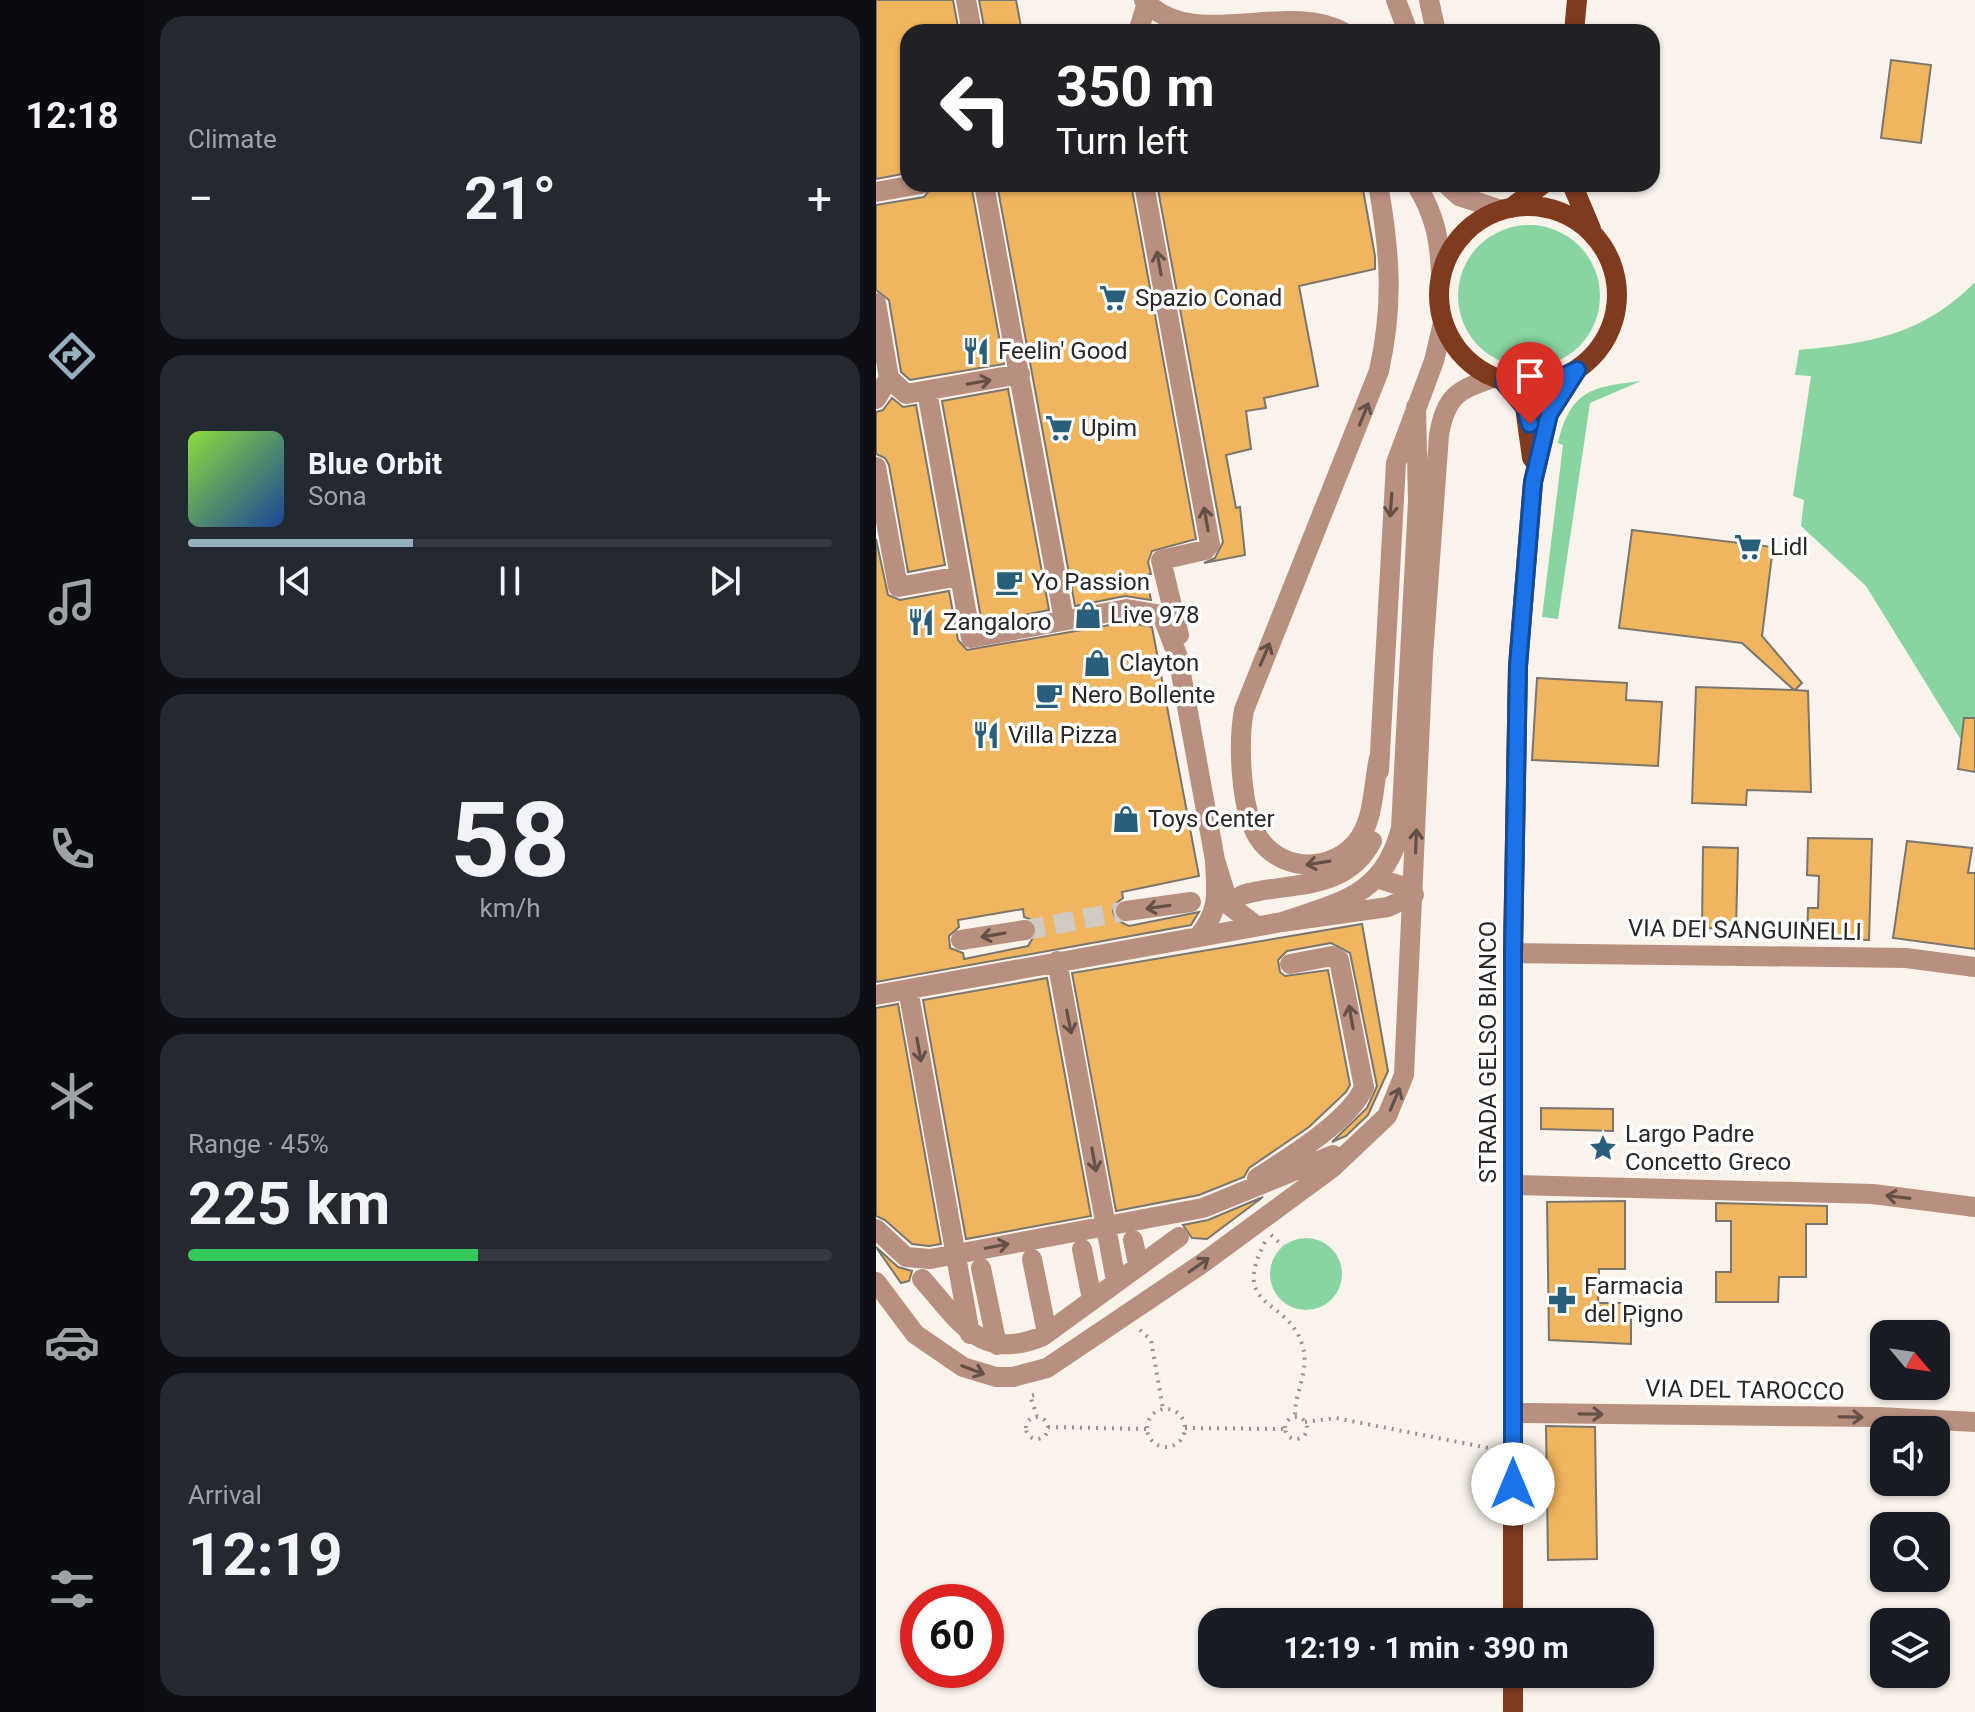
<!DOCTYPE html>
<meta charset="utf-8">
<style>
body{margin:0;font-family:Roboto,sans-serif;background:#242831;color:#f1f3f6;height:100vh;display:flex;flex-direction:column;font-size:30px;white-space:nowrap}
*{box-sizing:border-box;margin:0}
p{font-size:26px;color:#9ea1a6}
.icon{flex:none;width:44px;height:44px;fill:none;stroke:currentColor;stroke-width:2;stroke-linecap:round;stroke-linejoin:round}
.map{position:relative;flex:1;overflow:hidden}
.drawer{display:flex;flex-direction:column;gap:16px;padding:16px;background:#0d0f14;width:732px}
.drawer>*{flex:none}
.hud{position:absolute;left:24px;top:24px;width:760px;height:168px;border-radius:24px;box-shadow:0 2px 6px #0004;background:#202124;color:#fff;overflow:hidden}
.needle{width:52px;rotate:119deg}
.controls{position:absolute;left:994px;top:1320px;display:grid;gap:16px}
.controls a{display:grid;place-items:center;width:80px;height:80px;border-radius:16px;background:#171b24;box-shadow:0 2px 6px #0004;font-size:40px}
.speed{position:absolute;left:24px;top:1584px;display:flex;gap:16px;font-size:40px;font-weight:700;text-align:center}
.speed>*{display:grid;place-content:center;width:104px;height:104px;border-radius:50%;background:#171b24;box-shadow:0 2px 6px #0004;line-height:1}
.speed .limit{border:12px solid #d22;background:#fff;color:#111}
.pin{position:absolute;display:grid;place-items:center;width:68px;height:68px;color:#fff;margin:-82px -34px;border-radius:50% 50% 50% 0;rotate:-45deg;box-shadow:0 0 8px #0007}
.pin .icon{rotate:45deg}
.me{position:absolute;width:88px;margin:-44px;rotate:0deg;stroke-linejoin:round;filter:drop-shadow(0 0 6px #0008)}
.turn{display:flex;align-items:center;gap:28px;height:168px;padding:0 24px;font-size:36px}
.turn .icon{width:104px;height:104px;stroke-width:2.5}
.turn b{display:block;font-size:56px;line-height:68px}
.big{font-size:60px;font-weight:700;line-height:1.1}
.drawer .card{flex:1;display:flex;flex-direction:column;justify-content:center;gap:12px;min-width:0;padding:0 28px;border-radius:24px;background:#242831}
.drawer .dial{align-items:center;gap:0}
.dial b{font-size:104px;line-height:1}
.song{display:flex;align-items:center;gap:24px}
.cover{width:96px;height:96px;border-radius:12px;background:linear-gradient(135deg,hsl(90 70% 55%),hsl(220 70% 35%))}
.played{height:8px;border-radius:4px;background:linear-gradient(90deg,#97b0bf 35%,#363941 35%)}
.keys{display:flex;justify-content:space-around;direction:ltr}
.heat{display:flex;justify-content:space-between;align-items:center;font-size:44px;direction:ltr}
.charge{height:12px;border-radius:6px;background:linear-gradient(90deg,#34c759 45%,#363941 0)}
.trip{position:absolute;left:322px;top:1608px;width:456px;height:80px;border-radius:24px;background:#171b24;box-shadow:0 2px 6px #0004;font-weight:700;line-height:80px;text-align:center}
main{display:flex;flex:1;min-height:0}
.dock{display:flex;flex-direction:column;width:144px;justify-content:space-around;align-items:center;background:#090b0e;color:#9ea1a6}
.dock .icon{width:56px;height:56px}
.dock .on{color:#97b0bf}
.dock b{font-size:36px;color:#f1f3f6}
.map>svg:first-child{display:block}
</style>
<main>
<nav class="dock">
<b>12:18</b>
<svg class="icon on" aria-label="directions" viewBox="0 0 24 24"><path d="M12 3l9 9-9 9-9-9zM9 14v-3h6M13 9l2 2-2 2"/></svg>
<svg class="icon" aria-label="music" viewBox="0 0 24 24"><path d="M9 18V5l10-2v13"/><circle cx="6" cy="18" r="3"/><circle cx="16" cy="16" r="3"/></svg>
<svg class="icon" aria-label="phone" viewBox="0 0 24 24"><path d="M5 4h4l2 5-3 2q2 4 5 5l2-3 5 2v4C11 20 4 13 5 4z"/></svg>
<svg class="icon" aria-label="climate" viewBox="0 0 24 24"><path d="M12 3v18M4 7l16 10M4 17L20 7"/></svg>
<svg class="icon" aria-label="car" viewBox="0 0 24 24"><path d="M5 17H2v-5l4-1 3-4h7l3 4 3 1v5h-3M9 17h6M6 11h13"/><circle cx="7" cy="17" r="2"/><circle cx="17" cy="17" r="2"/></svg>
<svg class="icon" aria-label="filters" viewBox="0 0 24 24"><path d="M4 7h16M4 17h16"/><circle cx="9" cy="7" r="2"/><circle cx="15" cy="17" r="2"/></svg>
</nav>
<section class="drawer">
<div class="card"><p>Climate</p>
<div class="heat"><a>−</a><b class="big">21°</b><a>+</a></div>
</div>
<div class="card">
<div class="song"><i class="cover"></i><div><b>Blue Orbit</b><p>Sona</p></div></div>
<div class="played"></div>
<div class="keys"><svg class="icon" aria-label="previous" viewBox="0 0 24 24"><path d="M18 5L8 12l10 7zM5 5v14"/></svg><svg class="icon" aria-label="pause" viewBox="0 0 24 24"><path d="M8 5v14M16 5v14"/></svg><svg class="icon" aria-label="next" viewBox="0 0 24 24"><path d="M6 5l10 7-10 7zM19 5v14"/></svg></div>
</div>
<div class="card dial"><b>58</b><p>km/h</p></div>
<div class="card"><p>Range · 45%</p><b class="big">225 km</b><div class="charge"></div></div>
<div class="card"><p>Arrival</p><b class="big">12:19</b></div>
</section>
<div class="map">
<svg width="1099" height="1712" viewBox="0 0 1099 1712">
<rect width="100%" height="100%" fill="#f9f3eb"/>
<path fill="#88d5a2" d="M582 296a71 71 0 1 1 142 0a71 71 0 1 1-142 0Z
M1099 282V742L1085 740 990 586 925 526 928 500 917 496 935 376 919 375 923 350C994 343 1047 335 1099 282Z
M765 381 714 403 682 619 666 617 687 445 682 443C695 390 715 387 765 381Z
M394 1274a36 36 0 1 1 72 0a36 36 0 1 1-72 0Z"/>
<path fill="#f0b65f" stroke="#7a756e" stroke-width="2" fill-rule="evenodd" d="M0 0H77L83 32H32V173L0 179Z
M103 0H140L146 32H109Z
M1015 60 1055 65 1045 143 1005 138Z
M58 184H95L128 364 34 380 25 372 13 300 0 290V205L48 197Z
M121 184H255L320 539 276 551 272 562 275 574 270 575 275 600 249 596 199 606Z
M281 184H486L499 256V269L423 286 442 386 388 398 390 408 370 411 375 449 350 455 360 508 364 507 369 555 328 563 339 558 347 542Z
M132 389 173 610 106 623 66 401Z
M16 398 27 407 40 405 69 565 32 572 13 465 9 458 0 454V412L7 410Z
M756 530 897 547 886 636 926 683 919 690 932 691 935 792 871 790 870 805 816 803 820 687 918 690 866 643 743 628Z
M0 539 12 595 24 600 73 591 82 640 91 650 251 622 276 627 323 876 246 892 247 898 238 905 237 912 240 920 253 926 323 912 315 925 0 982ZM147 909 148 917 159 921 162 929 152 946 88 959 87 953 74 948 73 936 83 927 82 920Z
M661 678 751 683 750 700 786 702 782 766 656 760Z
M1088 718H1099V772L1082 769Z
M932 838 996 839 993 940 931 939 932 908H942L943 876 931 875Z
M1031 841 1096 848 1092 873H1099V949L1017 938Z
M827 847 862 848 860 929 826 928Z
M486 924 512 1071 492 1115 470 1136 456 1142 491 1108 501 1086 474 953 455 943 411 951 402 960 404 972 409 976 452 970 474 1085 470 1092 433 1127 373 1168 368 1177 323 1195 240 1211 196 973Z
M171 978 215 1216 90 1239 47 1000Z
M22 1004 65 1244 53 1246 36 1244 9 1220 0 1216V1008Z
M665 1108 737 1109V1131L665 1129Z
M387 1197 331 1239 316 1238 307 1225 332 1220Z
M749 1201V1269H723L722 1303H750V1315L755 1314V1344L673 1340 671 1202Z
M840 1203 951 1206V1224H930V1277H903L902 1302H840V1272H855V1221H840Z
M0 1247 22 1267 36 1271 33 1281 25 1283Z
M670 1426 719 1427 721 1559 672 1560Z"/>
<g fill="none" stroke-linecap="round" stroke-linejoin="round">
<path stroke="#d0cac3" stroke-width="20" stroke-dasharray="20 10" stroke-linecap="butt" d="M149 930 250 911"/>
<path stroke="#96918c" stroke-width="4" stroke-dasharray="2 6" stroke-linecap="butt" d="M395 1235 407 1246
M389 1242C354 1310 410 1296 426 1344 435 1371 418 1391 419 1417
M264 1330 275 1340 287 1409
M158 1395 154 1396 161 1416
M271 1428a19 19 0 1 1 38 0a19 19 0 1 1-38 0Z
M150 1428a11 11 0 1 1 22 0a11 11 0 1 1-22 0Z
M409 1428a11 11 0 1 1 22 0a11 11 0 1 1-22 0Z
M429 1422 460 1418 618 1449
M172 1427 270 1429
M309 1428 408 1429"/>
<path stroke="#b98f80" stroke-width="20" d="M90 0 96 32
M268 0C316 53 410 0 467 32
M520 0 532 32
M553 0 560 32
M262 32 271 3
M108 184 188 620
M268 184 334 544 329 550 285 560 303 635
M502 184C514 252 518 303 503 371L368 710C362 742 364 809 382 837 408 877 468 872 488 830 498 810 498 780 503 758
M540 184C559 215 564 240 565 276
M570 184 583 196 625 210
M0 192 45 184
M0 303 13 378 0 399
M13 378 30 394 144 374
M51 391 95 638 251 609 286 615 302 657 339 860
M0 467 22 587 84 576
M503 771 520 463 558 361 567 323
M500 878 526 886 538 895 512 907 406 922C464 902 508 896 525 828L542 501 540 407
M366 895C414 881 469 893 496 841
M250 911 315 902
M323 936C345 908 340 893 339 860L353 905 379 925
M85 940 149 930
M637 953 1030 958 1099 967
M181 961 240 1281
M32 989 94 1334
M0 995 406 922
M381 1178C411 1159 475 1120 488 1087L463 960 456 956 414 964
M638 1185 997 1194 1099 1207
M0 1229 30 1257 54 1259 327 1208 457 1155
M257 1240 262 1264
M206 1249 216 1299
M156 1259 171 1333
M105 1268 121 1345
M46 1279C83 1320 104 1363 167 1336L303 1237
M0 1282 39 1334 87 1367 120 1377H137L171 1368 324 1265 456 1168 511 1116 528 1075 547 656 563 435C570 396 581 390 617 378
M637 1413 1002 1417 1099 1422"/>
<path stroke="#803a1e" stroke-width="20" d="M698 32 701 0
M696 184 715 229
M563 295a89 89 0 1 1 178 0a89 89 0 1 1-178 0Z
M635 208 667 184
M628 382 649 407 656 458
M637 1622V953L642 666 657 482 673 414 701 370
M637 1712V1674"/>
</g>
<defs><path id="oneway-shaft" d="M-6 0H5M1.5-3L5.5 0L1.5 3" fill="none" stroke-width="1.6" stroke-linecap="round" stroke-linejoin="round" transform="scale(2)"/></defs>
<g stroke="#635149">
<use href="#oneway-shaft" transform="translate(283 263) rotate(-100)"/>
<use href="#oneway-shaft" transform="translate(103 382) rotate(-10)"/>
<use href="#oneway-shaft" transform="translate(488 414) rotate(-68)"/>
<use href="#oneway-shaft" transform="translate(515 505) rotate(94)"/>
<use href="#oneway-shaft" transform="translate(330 519) rotate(-100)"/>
<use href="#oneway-shaft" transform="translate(389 654) rotate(-67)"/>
<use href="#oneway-shaft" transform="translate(540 841) rotate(-88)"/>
<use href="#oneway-shaft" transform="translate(442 863) rotate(171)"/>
<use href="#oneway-shaft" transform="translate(282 907) rotate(172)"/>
<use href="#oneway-shaft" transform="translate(117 935) rotate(171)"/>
<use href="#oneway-shaft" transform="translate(475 1017) rotate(-100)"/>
<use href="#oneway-shaft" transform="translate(193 1022) rotate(79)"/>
<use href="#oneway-shaft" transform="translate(43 1050) rotate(80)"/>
<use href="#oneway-shaft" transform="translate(519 1099) rotate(-67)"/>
<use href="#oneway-shaft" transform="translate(218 1160) rotate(80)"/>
<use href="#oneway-shaft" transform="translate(1022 1197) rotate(-173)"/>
<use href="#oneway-shaft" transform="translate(121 1246) rotate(-11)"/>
<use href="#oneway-shaft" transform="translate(323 1265) rotate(-35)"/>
<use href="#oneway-shaft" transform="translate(97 1370) rotate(21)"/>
<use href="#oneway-shaft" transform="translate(715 1414) rotate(1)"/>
<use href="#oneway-shaft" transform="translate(975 1417) rotate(1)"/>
</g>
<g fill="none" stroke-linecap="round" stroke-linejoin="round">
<g stroke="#114b97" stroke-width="20">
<path id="route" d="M637 1484V953L642 666 657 482 673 414 701 370 673 383 628 382 649 407 654 424"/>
</g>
<use href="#route" stroke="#1a73e8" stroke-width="14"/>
</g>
<defs>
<g id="supermarket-bare" transform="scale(2.16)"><path d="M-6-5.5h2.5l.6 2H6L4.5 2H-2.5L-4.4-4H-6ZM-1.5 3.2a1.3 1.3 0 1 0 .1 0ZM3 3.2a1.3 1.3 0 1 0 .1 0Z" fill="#2a5f7b" stroke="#fff" stroke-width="2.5" paint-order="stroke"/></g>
<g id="restaurant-bare" transform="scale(2.16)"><path d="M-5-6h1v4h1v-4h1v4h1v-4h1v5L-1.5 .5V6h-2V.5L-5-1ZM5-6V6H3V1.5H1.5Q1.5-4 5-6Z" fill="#2a5f7b" stroke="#fff" stroke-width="2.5" paint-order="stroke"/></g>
<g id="cafe-bare" transform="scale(2.16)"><path d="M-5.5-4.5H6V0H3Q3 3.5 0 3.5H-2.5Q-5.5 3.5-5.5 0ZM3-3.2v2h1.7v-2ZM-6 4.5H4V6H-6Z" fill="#2a5f7b" stroke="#fff" stroke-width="2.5" paint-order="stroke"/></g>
<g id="shop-bare" transform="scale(2.16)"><path d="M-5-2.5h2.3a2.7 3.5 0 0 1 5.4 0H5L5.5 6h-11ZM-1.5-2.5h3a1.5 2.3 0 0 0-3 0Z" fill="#2a5f7b" stroke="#fff" stroke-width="2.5" paint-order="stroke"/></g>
<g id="sight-bare" transform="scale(2.16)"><path d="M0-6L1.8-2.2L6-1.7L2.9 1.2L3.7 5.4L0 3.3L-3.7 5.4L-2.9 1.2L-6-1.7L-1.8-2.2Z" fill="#2a5f7b" stroke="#fff" stroke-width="2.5" paint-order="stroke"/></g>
<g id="pharmacy-bare" transform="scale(2.16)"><path d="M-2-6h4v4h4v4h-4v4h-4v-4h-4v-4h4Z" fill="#2a5f7b" stroke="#fff" stroke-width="2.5" paint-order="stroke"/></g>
</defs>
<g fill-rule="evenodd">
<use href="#supermarket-bare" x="237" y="298"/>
<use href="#restaurant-bare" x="100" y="351"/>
<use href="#supermarket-bare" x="183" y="428"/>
<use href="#supermarket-bare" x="872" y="547"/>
<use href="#cafe-bare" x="133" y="582"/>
<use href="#shop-bare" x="212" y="615"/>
<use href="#restaurant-bare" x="45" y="622"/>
<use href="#shop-bare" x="221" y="663"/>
<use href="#cafe-bare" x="173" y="695"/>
<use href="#restaurant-bare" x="110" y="735"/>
<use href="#shop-bare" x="250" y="819"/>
<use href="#sight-bare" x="727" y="1148"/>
<use href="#pharmacy-bare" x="686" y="1300"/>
</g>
<g text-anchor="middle" stroke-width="7" stroke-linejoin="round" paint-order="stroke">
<g font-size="24" fill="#2a2724" stroke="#fff" text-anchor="start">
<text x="259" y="306">Spazio Conad</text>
<text x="122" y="359">Feelin' Good</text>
<text x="205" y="436">Upim</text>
<text x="894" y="555">Lidl</text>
<text x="155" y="590">Yo Passion</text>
<text x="234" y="623">Live 978</text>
<text x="67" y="630">Zangaloro</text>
<text x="243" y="671">Clayton</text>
<text x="195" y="703">Nero Bollente</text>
<text x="132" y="743">Villa Pizza</text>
<text x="272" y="827">Toys Center</text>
<text x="749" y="1142">Largo Padre<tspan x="749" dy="28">Concetto Greco</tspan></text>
<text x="708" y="1294">Farmacia<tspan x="708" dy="28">del Pigno</tspan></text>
</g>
<g font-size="24" fill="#2a2724" stroke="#fff">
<text transform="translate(869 930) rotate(1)" y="8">VIA DEI SANGUINELLI</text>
<text transform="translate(612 1052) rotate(-90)" y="8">STRADA GELSO BIANCO</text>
<text transform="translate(869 1390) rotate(1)" y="8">VIA DEL TAROCCO</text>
</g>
</g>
</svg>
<div class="controls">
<a><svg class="needle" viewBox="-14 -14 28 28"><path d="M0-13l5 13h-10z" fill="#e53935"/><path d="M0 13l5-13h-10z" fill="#9ea1a6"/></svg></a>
<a><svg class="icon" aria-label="sound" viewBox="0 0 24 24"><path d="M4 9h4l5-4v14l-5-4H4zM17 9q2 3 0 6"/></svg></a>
<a><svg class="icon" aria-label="search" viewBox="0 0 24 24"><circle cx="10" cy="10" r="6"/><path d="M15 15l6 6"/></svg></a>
<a><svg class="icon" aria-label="layers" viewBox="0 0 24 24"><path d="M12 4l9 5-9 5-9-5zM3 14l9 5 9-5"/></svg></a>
</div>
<div class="speed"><div class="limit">60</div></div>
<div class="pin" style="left:654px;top:424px;background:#d93025"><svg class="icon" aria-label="arrive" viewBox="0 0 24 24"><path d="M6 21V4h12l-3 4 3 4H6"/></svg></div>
<svg class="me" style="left:637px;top:1484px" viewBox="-20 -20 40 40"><circle r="19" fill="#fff"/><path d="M0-13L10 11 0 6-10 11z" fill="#1a73e8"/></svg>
<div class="trip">12:19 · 1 min · 390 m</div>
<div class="hud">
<div class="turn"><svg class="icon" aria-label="left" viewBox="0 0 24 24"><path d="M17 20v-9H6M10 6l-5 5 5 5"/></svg><div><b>350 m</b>Turn left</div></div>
</div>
</div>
</main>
